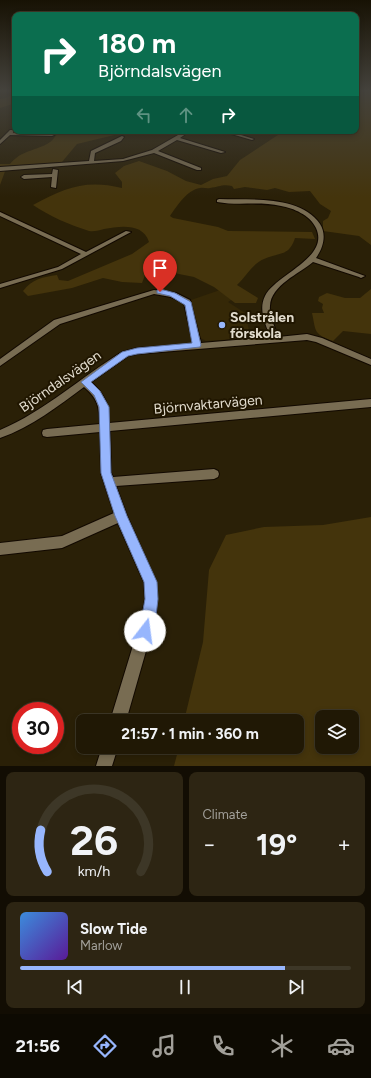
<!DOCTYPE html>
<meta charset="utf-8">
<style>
body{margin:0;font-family:Figtree,sans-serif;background:#2d2513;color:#f1f3f6;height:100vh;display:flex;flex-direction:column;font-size:15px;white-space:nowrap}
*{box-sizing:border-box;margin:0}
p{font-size:13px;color:#a2a09a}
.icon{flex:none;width:22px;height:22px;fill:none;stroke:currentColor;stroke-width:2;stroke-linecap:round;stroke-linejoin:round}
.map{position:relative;height:766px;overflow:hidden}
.drawer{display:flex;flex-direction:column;gap:6px;padding:6px;background:#120d03;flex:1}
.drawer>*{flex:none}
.hud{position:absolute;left:12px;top:12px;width:347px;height:122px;border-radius:8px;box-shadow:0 2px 6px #0003,0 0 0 1px #3d3727;background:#0b6e4f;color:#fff;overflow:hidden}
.buttons{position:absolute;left:315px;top:710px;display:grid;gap:8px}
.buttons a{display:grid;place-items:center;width:44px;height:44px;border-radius:8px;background:#201805;box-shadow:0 2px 6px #0003,0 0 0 1px #3d3727;font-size:20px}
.speed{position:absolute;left:12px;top:702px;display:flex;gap:8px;font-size:20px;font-weight:700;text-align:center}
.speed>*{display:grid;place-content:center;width:52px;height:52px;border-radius:50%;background:#201805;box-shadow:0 2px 6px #0003,0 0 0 1px #3d3727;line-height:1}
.speed .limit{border:6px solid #d22;background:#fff;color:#111}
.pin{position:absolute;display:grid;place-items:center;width:34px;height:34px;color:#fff;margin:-41px -17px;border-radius:50% 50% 50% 0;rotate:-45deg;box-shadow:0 0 4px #0007}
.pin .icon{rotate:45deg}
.me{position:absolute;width:44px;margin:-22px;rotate:15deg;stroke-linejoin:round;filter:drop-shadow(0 0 3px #0008)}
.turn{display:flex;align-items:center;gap:14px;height:84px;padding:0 20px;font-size:18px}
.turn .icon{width:52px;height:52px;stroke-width:2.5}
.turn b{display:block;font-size:28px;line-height:34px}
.lanes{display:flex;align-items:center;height:38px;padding:0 20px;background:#0003;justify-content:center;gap:20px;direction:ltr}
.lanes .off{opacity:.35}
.big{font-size:30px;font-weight:700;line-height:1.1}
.drawer .widget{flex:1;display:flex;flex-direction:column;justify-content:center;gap:6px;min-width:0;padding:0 14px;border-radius:8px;background:#2d2513}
.drawer .dial{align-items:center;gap:0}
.dial svg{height:104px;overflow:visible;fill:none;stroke:#3d3727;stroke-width:7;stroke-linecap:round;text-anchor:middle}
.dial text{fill:#f1f3f6;stroke:none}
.song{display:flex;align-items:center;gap:12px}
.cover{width:48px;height:48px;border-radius:6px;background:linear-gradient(135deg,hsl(210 70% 55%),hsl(270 70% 35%))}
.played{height:4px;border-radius:2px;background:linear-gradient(90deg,#97b6fd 80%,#3d3727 80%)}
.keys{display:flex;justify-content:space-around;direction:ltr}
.heat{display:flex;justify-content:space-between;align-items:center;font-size:22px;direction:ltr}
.drawer .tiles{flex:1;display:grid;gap:6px;grid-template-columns:1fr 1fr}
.widget:last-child{grid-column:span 2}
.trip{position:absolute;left:76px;top:714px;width:228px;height:40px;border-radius:8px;background:#201805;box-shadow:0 2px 6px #0003,0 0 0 1px #3d3727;font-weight:700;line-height:40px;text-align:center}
.tabs{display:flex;height:64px;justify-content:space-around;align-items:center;background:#0d0a02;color:#a2a09a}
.tabs .icon{width:28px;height:28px}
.tabs .selected{color:#97b6fd}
.tabs b{font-size:18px;color:#f1f3f6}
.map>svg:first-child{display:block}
</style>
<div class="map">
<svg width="371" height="766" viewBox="0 0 371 766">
<rect width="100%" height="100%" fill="#2a2007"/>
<path fill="#352807" d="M220 290 234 298 228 302 245 313 251 338 206 341 199 337 191 300Z"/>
<path fill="#44340c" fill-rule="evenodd" d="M10 90H15V103L0 108V99L6 98 14 93 8 92Z
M356 90H371V245L359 236 323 231V221L328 218 331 211 320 204 310 191 289 192 275 188 267 190 245 187 234 189 232 186C222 184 219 187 210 188 207 189 203 187 200 188 187 190 177 206 170 216L173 218 218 227 228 231 312 232 315 239 295 238C289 257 279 252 264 259 252 264 246 277 237 285L258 298 256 303H235L214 287 194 277 154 269 145 275 142 283 122 282 103 278 72 288 28 296 23 291C32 279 43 277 57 275L59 280 68 281 132 254 149 242C143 223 121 226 104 229 100 230 94 232 89 231 70 225 49 216 33 205 65 188 85 179 122 188V182L115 173 124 166 139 161 167 171 186 181 201 185 213 179 227 176 240 160 284 131H356Z
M60 131H131L77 144 62 162 7 166 0 185V164H10C22 150 32 152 47 144 53 141 55 136 60 131Z
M371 289V334L343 331 333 341C313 334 316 331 312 313H324L322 308 323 304 318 301 319 297 327 293 345 298H360Z
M371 517V766H174L179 747H297V721H184L203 642 209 570 226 535 264 527 323 525ZM322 717H352V747H322Z"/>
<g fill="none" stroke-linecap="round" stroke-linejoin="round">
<g stroke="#120900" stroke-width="2">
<path id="minor" d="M10 130H14L13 133 52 134 54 135 52 136 10 135 0 144V140Z
M185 131H190L180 138 225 152 221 153 177 140 158 151 201 168V170H197L154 153 123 161 0 171V167L89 161 91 151 122 136 124 137 121 141 95 153 94 161 123 159 152 150Z
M221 131H228L254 139 252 140Z
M53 169 58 170 56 188 51 187 52 177 24 179 21 177 24 175 52 174Z
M219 199C249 200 301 195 320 224 327 235 323 248 316 258L365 276 361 278 359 277 313 262C299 274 271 285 270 306 269 316 275 327 278 337L307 334 322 338 371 359V365L316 342 307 340 137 354 128 356 91 382C105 395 109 404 109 423L371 399V407L110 431 111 473 113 477 214 469 218 471 219 474 218 477 214 479 116 486 127 516 156 582 157 599 156 616 126 721H110L142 616 145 599 144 582 118 523 62 548 0 555V543L62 536 114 513 101 473 100 432 47 437 43 436 42 433 43 430 47 429 100 424C99 406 98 399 84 387 58 406 32 427 0 438V430C45 411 81 377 122 352L137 348 193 344 184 303 171 297 154 294 60 324 0 366V359L54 320 154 290 176 293 190 300 201 343 270 337C266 324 258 310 265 296 276 274 330 258 316 228 310 215 293 208 281 206 260 201 238 206 217 202V200Z
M0 212 86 252 126 231 131 232 62 269 0 288V284L58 267 81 254 0 216Z
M102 747H118L112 766H96Z"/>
</g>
<use href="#minor" fill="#786c52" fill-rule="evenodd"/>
</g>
<linearGradient id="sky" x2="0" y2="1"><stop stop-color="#171204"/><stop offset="0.46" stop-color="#44423c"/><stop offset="1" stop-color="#44423c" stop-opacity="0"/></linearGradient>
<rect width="371" height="197" fill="url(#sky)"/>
<path fill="#97b6fd" stroke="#6276a4" d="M160 289 175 293 191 302 201 345 200 347 137 354 128 356 91 382 100 391 109 407 111 473 127 516 157 582 158 599 156 616 150 636 145 638 140 636 138 631 142 616 145 599 144 582 115 516 101 473 99 407 94 395 81 382 122 352 137 348 192 343 185 305 170 296 157 293V290Z"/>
<circle fill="#97b6fd" stroke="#201600" stroke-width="1.5" cx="222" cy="325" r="4"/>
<g text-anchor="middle" stroke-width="4" stroke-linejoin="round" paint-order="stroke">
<g font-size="14" font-weight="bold" fill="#e2dccd" stroke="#201600" text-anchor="start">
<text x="230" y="322">Solstrålen<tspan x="230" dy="16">förskola</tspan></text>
</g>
<g font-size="14" fill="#e2dccd" stroke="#201600">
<text transform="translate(60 381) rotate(-35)" y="5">Björndalsvägen</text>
<text transform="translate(208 404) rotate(-5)" y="5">Björnvaktarvägen</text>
</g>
</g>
</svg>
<div class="buttons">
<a><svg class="icon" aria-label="layers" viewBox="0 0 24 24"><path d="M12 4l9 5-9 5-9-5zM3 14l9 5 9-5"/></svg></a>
</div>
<div class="speed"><div class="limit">30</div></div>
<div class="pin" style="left:160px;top:292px;background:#d93025"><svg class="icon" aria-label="arrive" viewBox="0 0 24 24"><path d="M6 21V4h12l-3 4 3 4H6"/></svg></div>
<svg class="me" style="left:145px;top:631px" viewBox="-20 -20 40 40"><circle r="19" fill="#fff"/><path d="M0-13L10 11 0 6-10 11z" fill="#97b6fd"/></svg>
<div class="trip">21:57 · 1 min · 360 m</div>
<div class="hud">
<div class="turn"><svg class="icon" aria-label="right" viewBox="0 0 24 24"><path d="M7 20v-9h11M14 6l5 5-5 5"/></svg><div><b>180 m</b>Björndalsvägen</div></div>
<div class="lanes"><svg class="icon off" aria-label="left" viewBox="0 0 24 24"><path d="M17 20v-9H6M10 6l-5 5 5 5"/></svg><svg class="icon off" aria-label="ahead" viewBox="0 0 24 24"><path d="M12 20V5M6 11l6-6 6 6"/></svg><svg class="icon" aria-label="right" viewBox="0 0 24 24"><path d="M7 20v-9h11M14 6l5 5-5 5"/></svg></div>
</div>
</div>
<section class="drawer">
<div class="tiles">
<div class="widget dial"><svg viewBox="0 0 100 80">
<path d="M14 69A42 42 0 1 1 86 69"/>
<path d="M14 69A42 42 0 0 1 9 37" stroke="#97b6fd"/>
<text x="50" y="56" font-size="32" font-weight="700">26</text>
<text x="50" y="72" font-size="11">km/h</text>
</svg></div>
<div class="widget"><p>Climate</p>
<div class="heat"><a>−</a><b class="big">19°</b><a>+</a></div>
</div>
<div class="widget">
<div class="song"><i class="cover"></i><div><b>Slow Tide</b><p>Marlow</p></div></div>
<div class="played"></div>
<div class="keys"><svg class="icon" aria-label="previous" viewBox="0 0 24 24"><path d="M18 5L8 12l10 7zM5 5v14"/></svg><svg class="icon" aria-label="pause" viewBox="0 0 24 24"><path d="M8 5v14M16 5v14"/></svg><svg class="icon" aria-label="next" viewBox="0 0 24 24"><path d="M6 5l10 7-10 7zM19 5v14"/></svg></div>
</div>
</div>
</section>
<nav class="tabs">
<b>21:56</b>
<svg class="icon selected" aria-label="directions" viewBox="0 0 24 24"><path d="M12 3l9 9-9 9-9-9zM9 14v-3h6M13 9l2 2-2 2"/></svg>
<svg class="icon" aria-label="music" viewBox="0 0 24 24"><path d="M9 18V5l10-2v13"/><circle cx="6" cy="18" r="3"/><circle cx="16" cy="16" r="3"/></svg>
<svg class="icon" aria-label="phone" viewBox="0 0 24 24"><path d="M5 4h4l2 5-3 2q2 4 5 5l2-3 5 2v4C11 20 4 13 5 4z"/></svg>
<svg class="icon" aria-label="climate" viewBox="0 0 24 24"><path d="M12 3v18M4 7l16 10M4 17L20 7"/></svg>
<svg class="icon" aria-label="car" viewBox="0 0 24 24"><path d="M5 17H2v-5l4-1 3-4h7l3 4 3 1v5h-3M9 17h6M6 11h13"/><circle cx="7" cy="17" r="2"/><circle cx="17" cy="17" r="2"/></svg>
</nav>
